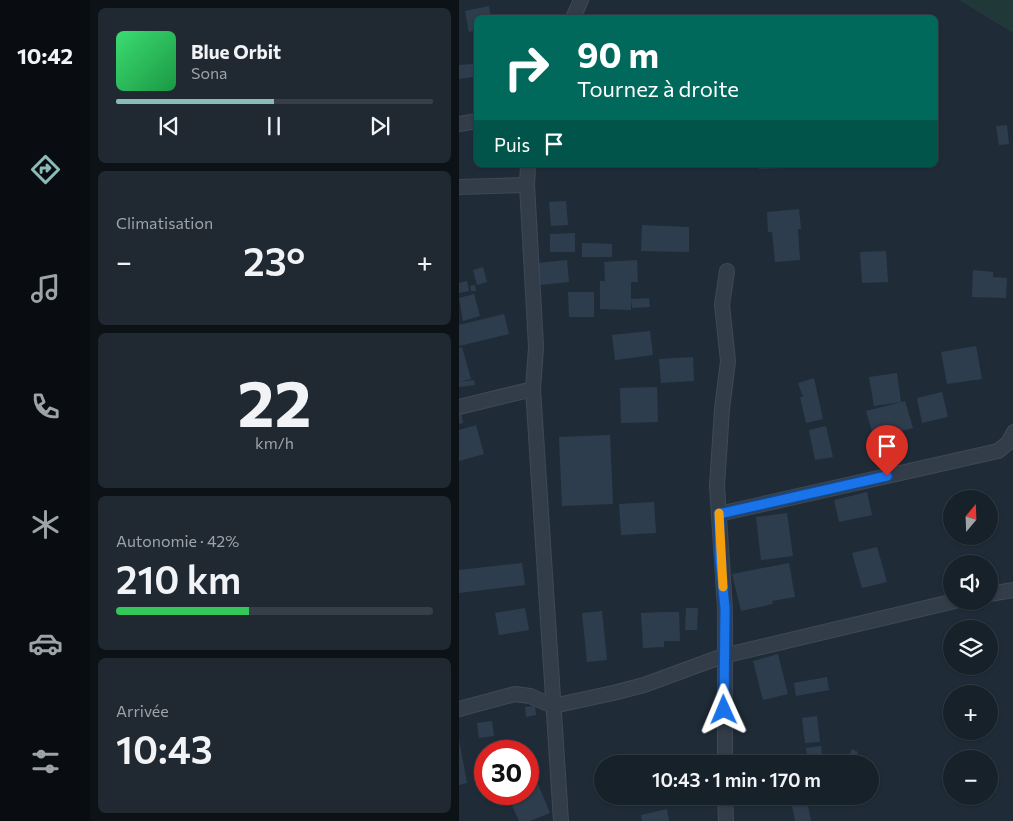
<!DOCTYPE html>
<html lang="fr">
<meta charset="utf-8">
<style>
body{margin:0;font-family:Commissioner,sans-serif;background:#202932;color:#f1f3f6;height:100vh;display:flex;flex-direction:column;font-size:19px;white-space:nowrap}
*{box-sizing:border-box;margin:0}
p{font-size:16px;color:#9ea3a8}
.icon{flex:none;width:28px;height:28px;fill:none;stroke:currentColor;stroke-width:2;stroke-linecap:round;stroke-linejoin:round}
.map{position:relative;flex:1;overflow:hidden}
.sheet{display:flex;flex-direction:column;gap:8px;padding:8px;background:#0d1217;width:369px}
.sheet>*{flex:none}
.banner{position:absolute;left:15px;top:15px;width:464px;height:152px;border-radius:8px;box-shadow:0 1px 4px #0004,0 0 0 1px #363e47;background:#00695c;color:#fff;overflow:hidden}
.needle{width:32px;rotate:19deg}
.fabs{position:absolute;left:484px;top:490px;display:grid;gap:10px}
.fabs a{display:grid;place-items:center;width:55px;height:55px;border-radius:50%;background:#17212a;box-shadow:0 1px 4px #0004,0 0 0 1px #363e47;font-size:25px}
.speed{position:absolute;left:15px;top:740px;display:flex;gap:10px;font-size:25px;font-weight:700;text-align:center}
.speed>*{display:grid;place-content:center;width:65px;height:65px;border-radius:50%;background:#17212a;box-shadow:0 1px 4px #0004,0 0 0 1px #363e47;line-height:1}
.speed .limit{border:8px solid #d22;background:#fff;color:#111}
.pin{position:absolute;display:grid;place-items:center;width:42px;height:42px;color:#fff;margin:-51px -21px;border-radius:50% 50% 50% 0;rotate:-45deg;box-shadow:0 0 5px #0007}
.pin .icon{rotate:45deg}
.me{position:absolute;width:55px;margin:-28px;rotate:359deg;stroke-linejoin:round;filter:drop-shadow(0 0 4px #0008)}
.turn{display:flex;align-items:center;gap:18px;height:105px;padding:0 20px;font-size:22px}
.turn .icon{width:65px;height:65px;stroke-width:2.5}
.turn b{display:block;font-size:35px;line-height:42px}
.then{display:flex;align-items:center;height:48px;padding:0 20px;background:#0003;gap:10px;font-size:19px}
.big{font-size:38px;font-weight:600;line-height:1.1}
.sheet .widget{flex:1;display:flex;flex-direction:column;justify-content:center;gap:8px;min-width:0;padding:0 18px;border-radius:8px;background:#202932}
.sheet .dial{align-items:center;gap:0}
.dial b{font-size:65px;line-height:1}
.song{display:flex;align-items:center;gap:15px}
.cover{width:60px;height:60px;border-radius:8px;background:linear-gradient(135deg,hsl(140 70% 55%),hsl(140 70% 35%))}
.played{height:5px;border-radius:2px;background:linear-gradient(90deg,#8bbbb9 50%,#363e47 50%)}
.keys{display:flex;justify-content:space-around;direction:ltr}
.heat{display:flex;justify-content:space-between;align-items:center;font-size:28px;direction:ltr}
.charge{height:8px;border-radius:4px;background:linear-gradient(90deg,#34c759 42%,#363e47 0)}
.trip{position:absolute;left:135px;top:755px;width:285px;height:50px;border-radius:25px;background:#17212a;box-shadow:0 1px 4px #0004,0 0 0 1px #363e47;font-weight:600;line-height:50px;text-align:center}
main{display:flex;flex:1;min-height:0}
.dock{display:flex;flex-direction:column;width:90px;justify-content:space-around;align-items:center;background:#090d11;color:#9ea3a8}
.dock .icon{width:35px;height:35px}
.dock .selected{color:#8bbbb9}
.dock b{font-size:22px;color:#f1f3f6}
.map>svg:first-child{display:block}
</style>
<main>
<nav class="dock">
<b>10:42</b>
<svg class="icon selected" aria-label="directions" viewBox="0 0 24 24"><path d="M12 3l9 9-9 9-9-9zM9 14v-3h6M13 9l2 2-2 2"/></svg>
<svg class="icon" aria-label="music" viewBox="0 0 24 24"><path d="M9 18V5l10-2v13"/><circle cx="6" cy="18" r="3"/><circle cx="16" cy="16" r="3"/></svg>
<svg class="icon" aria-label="phone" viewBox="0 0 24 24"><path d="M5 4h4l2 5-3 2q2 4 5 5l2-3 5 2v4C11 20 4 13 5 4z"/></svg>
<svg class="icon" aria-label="climate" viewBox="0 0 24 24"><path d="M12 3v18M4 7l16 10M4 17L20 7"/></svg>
<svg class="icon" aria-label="car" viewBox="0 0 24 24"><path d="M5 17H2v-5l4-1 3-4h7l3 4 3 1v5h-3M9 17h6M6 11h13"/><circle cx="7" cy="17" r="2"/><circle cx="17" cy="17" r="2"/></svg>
<svg class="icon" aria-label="filters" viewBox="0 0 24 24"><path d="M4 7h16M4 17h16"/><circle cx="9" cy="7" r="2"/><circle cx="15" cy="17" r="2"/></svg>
</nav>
<section class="sheet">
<div class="widget">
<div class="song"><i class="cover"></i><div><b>Blue Orbit</b><p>Sona</p></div></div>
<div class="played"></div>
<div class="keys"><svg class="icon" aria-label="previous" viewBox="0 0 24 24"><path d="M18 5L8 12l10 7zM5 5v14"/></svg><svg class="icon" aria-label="pause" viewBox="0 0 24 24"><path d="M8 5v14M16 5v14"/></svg><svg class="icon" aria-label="next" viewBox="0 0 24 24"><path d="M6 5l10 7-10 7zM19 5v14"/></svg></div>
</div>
<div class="widget"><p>Climatisation</p>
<div class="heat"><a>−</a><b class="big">23°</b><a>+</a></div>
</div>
<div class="widget dial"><b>22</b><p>km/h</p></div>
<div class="widget"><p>Autonomie · 42%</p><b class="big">210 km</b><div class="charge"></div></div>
<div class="widget"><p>Arrivée</p><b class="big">10:43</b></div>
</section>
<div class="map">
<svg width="555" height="821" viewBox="0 0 555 821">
<rect width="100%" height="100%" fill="#1f2c38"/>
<path fill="#213839" d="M500 0H554V33Z"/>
<path fill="#2e3d4d" d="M30 6 32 18H18V30L10 32 6 11Z
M14 64 15 77 0 79V65Z
M548 125 550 144 540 145 537 126Z
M300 165H330V168L300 169Z
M107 201 109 225 92 226 90 202Z
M340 209 342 229H339L341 260 316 262 313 232H309L308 212Z
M183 225 230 227V252L182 251Z
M116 233V252H91V234Z
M123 243 153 244V257H123Z
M427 251 429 282 403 283 401 252Z
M108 260 110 282 81 285 79 263Z
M178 260 179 282H172V310L141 309V281H146L145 262Z
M24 267 28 282 18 285 14 270Z
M514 270 534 272V277L548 278 547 298 513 297Z
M8 281 10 291 0 293V283Z
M16 285 17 291H12L11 286Z
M109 292H135V317H110Z
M15 294 21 316 4 321 0 298Z
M190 298 191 307 173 308 172 299Z
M45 314 50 334 0 346V325Z
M191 331 194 355 156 360 153 335Z
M517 346 523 379 488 384 482 352Z
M3 347 12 379 0 382V348Z
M234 357 235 381 202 383 200 359Z
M438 373 442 402 415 406 410 377Z
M355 378 364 419 347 423 341 397H344L339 383Z
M15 380 16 385 0 387V382Z
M198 387 199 422 162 423 161 388Z
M483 392 489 417 463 423 458 398Z
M446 401 454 428 415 438 407 411Z
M2 413 4 423 0 424V414Z
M17 425 25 454 0 461V430Z
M367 426 374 457 356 460 350 430Z
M151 435 154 504 103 506 100 437Z
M408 492 413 515 380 522 375 500Z
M195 502 197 533 162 535 160 504Z
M328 513 334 556 302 560 297 517Z
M418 547 428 582 403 588 393 553Z
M63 563 66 585 0 593V570Z
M330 563 336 597 313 601 314 604 282 611 273 574Z
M66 608 70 630 40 635 36 613Z
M227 608H239L238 630H226Z
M143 611 148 660 128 662 123 613Z
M203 612H220L221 641H205V647L184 648 182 613Z
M319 654 329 694 304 700 294 661Z
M368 677 370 690 337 696 335 683Z
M76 706 77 715 67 717 66 707Z
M358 716 361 742 346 743 343 718Z
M33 721 35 736 20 738 18 723Z
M0 740 8 783 0 785Z
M362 746 364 764H349L347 748Z
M393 749 399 752 396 760 389 758Z
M74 772 91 813 71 821H60L48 794H69V774Z
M288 796H316V797L289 802Z
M331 796H347L352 821H336Z
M208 809 210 821H183L182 815Z"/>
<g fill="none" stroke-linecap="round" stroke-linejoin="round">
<g stroke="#3f4955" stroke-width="16">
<path id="minor" d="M114 18 122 0
M0 124 18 121
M69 165 68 185 77 347 74 389 102 821
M0 187 68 185
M0 407 74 389
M260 514 539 451 549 443 555 432
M530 594 555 590
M0 709 56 694 71 696 94 706 154 693 185 685 264 656 496 601
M266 764V608L258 486 263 409 269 361 263 305 268 271
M266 796 267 821"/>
</g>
<use href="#minor" stroke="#333d49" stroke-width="14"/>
</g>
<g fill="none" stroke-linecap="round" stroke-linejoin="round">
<g stroke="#114b97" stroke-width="12">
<path id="route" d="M265 710 266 608 261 559 260 514 428 476"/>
</g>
<use href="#route" stroke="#1a73e8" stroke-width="9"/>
<path stroke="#f59e0b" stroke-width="9" d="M260 513 264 587"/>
</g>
</svg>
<div class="fabs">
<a><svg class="needle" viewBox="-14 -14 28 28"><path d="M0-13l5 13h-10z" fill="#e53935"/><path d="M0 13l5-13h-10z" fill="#9ea3a8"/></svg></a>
<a><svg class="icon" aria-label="sound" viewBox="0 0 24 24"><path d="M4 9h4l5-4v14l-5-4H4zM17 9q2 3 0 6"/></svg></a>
<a><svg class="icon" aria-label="layers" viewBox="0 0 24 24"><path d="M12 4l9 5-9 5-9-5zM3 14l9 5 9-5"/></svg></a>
<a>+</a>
<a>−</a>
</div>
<div class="speed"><div class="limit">30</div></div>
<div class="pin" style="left:428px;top:476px;background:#d93025"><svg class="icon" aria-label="arrive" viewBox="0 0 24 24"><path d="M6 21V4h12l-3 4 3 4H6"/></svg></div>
<svg class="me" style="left:265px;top:710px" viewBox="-20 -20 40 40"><path d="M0-17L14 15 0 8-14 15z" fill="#1a73e8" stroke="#fff" stroke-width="4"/></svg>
<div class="trip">10:43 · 1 min · 170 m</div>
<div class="banner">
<div class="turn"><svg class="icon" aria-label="right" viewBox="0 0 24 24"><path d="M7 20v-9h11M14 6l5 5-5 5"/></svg><div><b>90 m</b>Tournez à droite</div></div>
<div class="then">Puis<svg class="icon" aria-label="arrive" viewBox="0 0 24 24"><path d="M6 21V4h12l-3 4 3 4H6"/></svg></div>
</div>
</div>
</main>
